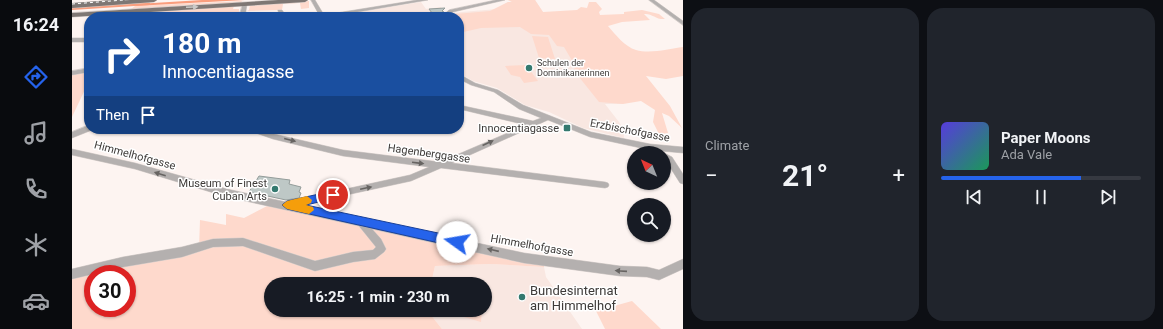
<!DOCTYPE html>
<meta charset="utf-8">
<style>
body{margin:0;font-family:Roboto,sans-serif;background:#20242c;color:#f1f3f6;height:100vh;display:flex;flex-direction:column;font-size:15px;white-space:nowrap}
*{box-sizing:border-box;margin:0}
p{font-size:13px;color:#9ea1a6}
.icon{flex:none;width:22px;height:22px;fill:none;stroke:currentColor;stroke-width:2;stroke-linecap:round;stroke-linejoin:round}
.map{position:relative;flex:1;overflow:hidden}
.sheet{display:flex;flex-direction:column;gap:8px;padding:8px;background:#0d0f14;width:480px}
.sheet>*{flex:none}
.top-card{position:absolute;left:12px;top:12px;width:380px;height:122px;border-radius:16px;box-shadow:0 1px 3px #0004;background:#1a4fa0;color:#fff;overflow:hidden}
.needle{width:26px;rotate:317deg}
.fabs{position:absolute;left:555px;top:146px;display:grid;gap:8px}
.fabs a{display:grid;place-items:center;width:44px;height:44px;border-radius:50%;background:#171b24;box-shadow:0 1px 3px #0004;font-size:20px}
.speed{position:absolute;left:12px;top:265px;display:flex;gap:8px;font-size:20px;font-weight:700;text-align:center}
.speed>*{display:grid;place-content:center;width:52px;height:52px;border-radius:50%;background:#171b24;box-shadow:0 1px 3px #0004;line-height:1}
.speed .limit{border:6px solid #d22;background:#fff;color:#111}
.pin{position:absolute;display:grid;place-items:center;width:34px;height:34px;color:#fff;margin:-17px;border:2px solid #fff;border-radius:50%;box-shadow:0 1px 4px #0007}
.me{position:absolute;width:44px;margin:-22px;rotate:283deg;stroke-linejoin:round;filter:drop-shadow(0 0 3px #0008)}
.turn{display:flex;align-items:center;gap:14px;height:84px;padding:0 12px;font-size:18px}
.turn .icon{width:52px;height:52px;stroke-width:2.5}
.turn b{display:block;font-size:28px;line-height:34px}
.then{display:flex;align-items:center;height:38px;padding:0 12px;background:#0003;gap:8px;font-size:15px}
.big{font-size:30px;font-weight:700;line-height:1.1}
.sheet .tile{flex:1;display:flex;flex-direction:column;justify-content:center;gap:6px;min-width:0;padding:0 14px;border-radius:16px;background:#20242c}
.song{display:flex;align-items:center;gap:12px}
.cover{width:48px;height:48px;border-radius:6px;background:linear-gradient(135deg,hsl(250 70% 55%),hsl(150 70% 35%))}
.played{height:4px;border-radius:2px;background:linear-gradient(90deg,#2563eb 70%,#363941 70%)}
.keys{display:flex;justify-content:space-around;direction:ltr}
.heat{display:flex;justify-content:space-between;align-items:center;font-size:22px;direction:ltr}
.sheet .tiles{flex:1;display:grid;gap:8px;grid-template-columns:repeat(2,1fr)}
.trip{position:absolute;left:192px;top:277px;width:228px;height:40px;border-radius:20px;background:#171b24;box-shadow:0 1px 3px #0004;font-weight:700;line-height:40px;text-align:center}
main{display:flex;flex:1;min-height:0}
.dock{display:flex;flex-direction:column;width:72px;justify-content:space-around;align-items:center;background:#090b0e;color:#9ea1a6}
.dock .icon{width:28px;height:28px}
.dock .current{color:#2563eb}
.dock b{font-size:18px;color:#f1f3f6}
.map>svg:first-child{display:block}
</style>
<main>
<nav class="dock">
<b>16:24</b>
<svg class="icon current" aria-label="directions" viewBox="0 0 24 24"><path d="M12 3l9 9-9 9-9-9zM9 14v-3h6M13 9l2 2-2 2"/></svg>
<svg class="icon" aria-label="music" viewBox="0 0 24 24"><path d="M9 18V5l10-2v13"/><circle cx="6" cy="18" r="3"/><circle cx="16" cy="16" r="3"/></svg>
<svg class="icon" aria-label="phone" viewBox="0 0 24 24"><path d="M5 4h4l2 5-3 2q2 4 5 5l2-3 5 2v4C11 20 4 13 5 4z"/></svg>
<svg class="icon" aria-label="climate" viewBox="0 0 24 24"><path d="M12 3v18M4 7l16 10M4 17L20 7"/></svg>
<svg class="icon" aria-label="car" viewBox="0 0 24 24"><path d="M5 17H2v-5l4-1 3-4h7l3 4 3 1v5h-3M9 17h6M6 11h13"/><circle cx="7" cy="17" r="2"/><circle cx="17" cy="17" r="2"/></svg>
</nav>
<div class="map">
<svg width="611" height="329" viewBox="0 0 611 329">
<rect width="100%" height="100%" fill="#fdf4f1"/>
<path fill="#f9e7e1" d="M436 0H463L471 12 523 62 551 104H533L547 122 551 129 552 138 511 128 477 112 453 105 425 88 401 81 387 73V17H379L382 13 390 12 425 9 436 2H440Z
M349 2 354 9 369 7 372 15 370 17H262L261 16Z
M418 264 472 267 474 277 510 329H370L355 310H413V284H359L363 266Z"/>
<path fill="#fed9cc" fill-rule="evenodd" d="M436 0H463L471 12 505 10 509 7 515 8 517 2H524L530 9 527 12 528 15 552 14V12L570 10 587 14 593 19C584 20 580 13 572 14L578 20 550 22 536 26C543 34 553 47 564 50 578 54 597 49 611 47V76L594 79 574 76 598 106 610 128 597 116 590 113 596 133 587 134 581 122 583 110 569 101 551 104 527 102 503 72 502 64 492 47 485 46 477 35 459 34 448 27 409 28 387 33V17H380L383 14 418 11 436 2H440Z
M170 1 169 3 59 9 63 6Z
M237 1V8L229 9 228 3 211 4 210 10 175 11 177 10 178 5Z
M162 6 161 9H167V12L55 16 59 12Z
M460 36 476 37 483 59 467 58Z
M454 65 466 81 452 83 448 77 439 75 433 66Z
M17 72V81L0 117V75Z
M197 205 472 264V267L418 264 363 266 359 284H199V310H355L370 329H0V278L127 249 128 220 154 225V214L172 218ZM21 274H55V308H21Z
M560 301 589 329H533L524 311Z
M368 310H410L409 322Z"/>
<path fill="#f99e7e" d="M130 0H173L63 6 65 4Z"/>
<g fill="none" stroke-linecap="round" stroke-linejoin="round">
<path fill="#f99e7e" fill-rule="evenodd" d="M76 2 78 3V5L0 10V6Z"/>
</g>
<path fill="#bec8c6" stroke="#939c9a" d="M373 8 370 11 372 12 368 17H363L357 9Z
M187 176 218 180 217 184 229 187 227 192 229 193 227 198 214 200 177 192Z"/>
<g fill="none" stroke-linecap="round" stroke-linejoin="round">
<g stroke="#d7cfcc" stroke-width="1">
<path id="minor" d="M239 0H243L252 15 345 0H356L256 17H244L247 15Z
M424 0H433L381 12 375 17H369L377 10Z
M577 0H582L611 21V25Z
M171 3 175 4 173 17H167Z
M206 10H210L215 17H209L206 11Z
M0 38H17V42H0Z
M17 68V72L0 75V71Z
M387 74 403 83 426 90 451 105 519 132 578 144 611 147V153L578 150 518 137 476 120 380 163 533 182 536 183 537 185 536 187 533 188 369 168 339 181 228 205 287 218 289 217 293 219 452 253 548 266 575 267 587 270 611 259V269L587 280 575 277 548 276 452 263 300 229 309 239 314 249 312 252 303 259 281 262 243 271 171 246 141 247 110 257 51 267 0 279V269L51 257 110 247 141 239 171 238 243 261 281 252 301 250 304 247 287 226 155 197 63 169 0 155V149L63 163 155 189 214 202 338 175 357 167 271 156 201 139 178 131 177 129H189L202 134 271 150 368 162 454 125 387 109V105L461 121 469 118 447 109 422 92 399 85 387 79Z
M17 125V129L20 130 0 138V132Z
M592 153 600 157 611 174V184L608 183 594 161 592 160Z"/>
</g>
<g stroke="#d7cfcc" stroke-width="1">
<path id="major" d="M58 0H85L82 2 0 8V4Z
M206 0H236L233 2 0 17V13Z"/>
</g>
<use href="#minor" fill="#b4b0af" fill-rule="evenodd"/>
<use href="#major" fill="#7e7774" fill-rule="evenodd"/>
<g stroke="#7f7a77" stroke-width="2">
<path id="rail" d="M0 4 52 0"/>
</g>
<use href="#rail" stroke="#fff" stroke-width="1" stroke-dasharray="3" stroke-linecap="butt"/>
</g>
<defs><path id="oneway-solid" d="M-6-.8H1V-3.2L6.5 0L1 3.2V.8H-6Z"/></defs>
<use fill="#cbc9c7" href="#oneway-solid" transform="translate(120 7) rotate(-3)"/>
<g fill="#676462">
<use href="#oneway-solid" transform="translate(218 140) rotate(14)"/>
<use href="#oneway-solid" transform="translate(416 143) rotate(-25)"/>
<use href="#oneway-solid" transform="translate(346 163) rotate(7)"/>
<use href="#oneway-solid" transform="translate(88 174) rotate(-163)"/>
<use href="#oneway-solid" transform="translate(294 188) rotate(-12)"/>
<use href="#oneway-solid" transform="translate(421 250) rotate(-167)"/>
<use href="#oneway-solid" transform="translate(549 271) rotate(-176)"/>
</g>
<path fill="#2563eb" stroke="#184099" d="M261 191 266 195 264 198 234 205 385 237 389 239 390 242 389 246 385 247 215 209 210 205 215 201Z"/>
<path fill="#f59e0b" d="M235 196 240 200 239 203 234 205 241 207 242 210 237 214 215 209 210 205 215 201Z"/>
<g fill="#34796f" stroke="#fff" stroke-width="1.5">
<circle cx="457" cy="68" r="4"/>
<rect x="491" y="124" width="8" height="8" rx="2"/>
<circle cx="203" cy="189" r="4"/>
<circle cx="450" cy="297" r="4"/>
</g>
<g text-anchor="middle" stroke-width="3" stroke-linejoin="round" paint-order="stroke">
<g font-size="9" fill="#3e3b39" stroke="#fff" text-anchor="start">
<text x="465" y="66">Schulen der<tspan x="465" dy="10">Dominikanerinnen</tspan></text>
</g>
<g font-size="11" fill="#3e3b39" stroke="#fff" text-anchor="end">
<text x="487" y="132">Innocentiagasse</text>
<text x="195" y="187">Museum of Finest<tspan x="195" dy="13">Cuban Arts</tspan></text>
</g>
<g font-size="11" fill="#3e3b39" stroke="#fff">
<text transform="translate(558 130) rotate(11)" y="4">Erzbischofgasse</text>
<text transform="translate(357 153) rotate(8)" y="4">Hagenberggasse</text>
<text transform="translate(63 155) rotate(15)" y="4">Himmelhofgasse</text>
<text transform="translate(460 245) rotate(10)" y="4">Himmelhofgasse</text>
</g>
<g font-size="13" fill="#3e3b39" stroke="#fff" text-anchor="start">
<text x="458" y="295">Bundesinternat<tspan x="458" dy="15">am Himmelhof</tspan></text>
</g>
</g>
</svg>
<div class="fabs">
<a><svg class="needle" viewBox="-14 -14 28 28"><path d="M0-13l5 13h-10z" fill="#e53935"/><path d="M0 13l5-13h-10z" fill="#9ea1a6"/></svg></a>
<a><svg class="icon" aria-label="search" viewBox="0 0 24 24"><circle cx="10" cy="10" r="6"/><path d="M15 15l6 6"/></svg></a>
</div>
<div class="speed"><div class="limit">30</div></div>
<div class="pin" style="left:261px;top:195px;background:#d93025"><svg class="icon" aria-label="arrive" viewBox="0 0 24 24"><path d="M6 21V4h12l-3 4 3 4H6"/></svg></div>
<svg class="me" style="left:385px;top:242px" viewBox="-20 -20 40 40"><circle r="19" fill="#fff"/><path d="M0-13L10 11 0 6-10 11z" fill="#2563eb"/></svg>
<div class="trip">16:25 · 1 min · 230 m</div>
<div class="top-card">
<div class="turn"><svg class="icon" aria-label="right" viewBox="0 0 24 24"><path d="M7 20v-9h11M14 6l5 5-5 5"/></svg><div><b>180 m</b>Innocentiagasse</div></div>
<div class="then">Then<svg class="icon" aria-label="arrive" viewBox="0 0 24 24"><path d="M6 21V4h12l-3 4 3 4H6"/></svg></div>
</div>
</div>
<section class="sheet">
<div class="tiles">
<div class="tile"><p>Climate</p>
<div class="heat"><a>−</a><b class="big">21°</b><a>+</a></div>
</div>
<div class="tile">
<div class="song"><i class="cover"></i><div><b>Paper Moons</b><p>Ada Vale</p></div></div>
<div class="played"></div>
<div class="keys"><svg class="icon" aria-label="previous" viewBox="0 0 24 24"><path d="M18 5L8 12l10 7zM5 5v14"/></svg><svg class="icon" aria-label="pause" viewBox="0 0 24 24"><path d="M8 5v14M16 5v14"/></svg><svg class="icon" aria-label="next" viewBox="0 0 24 24"><path d="M6 5l10 7-10 7zM19 5v14"/></svg></div>
</div>
</div>
</section>
</main>
